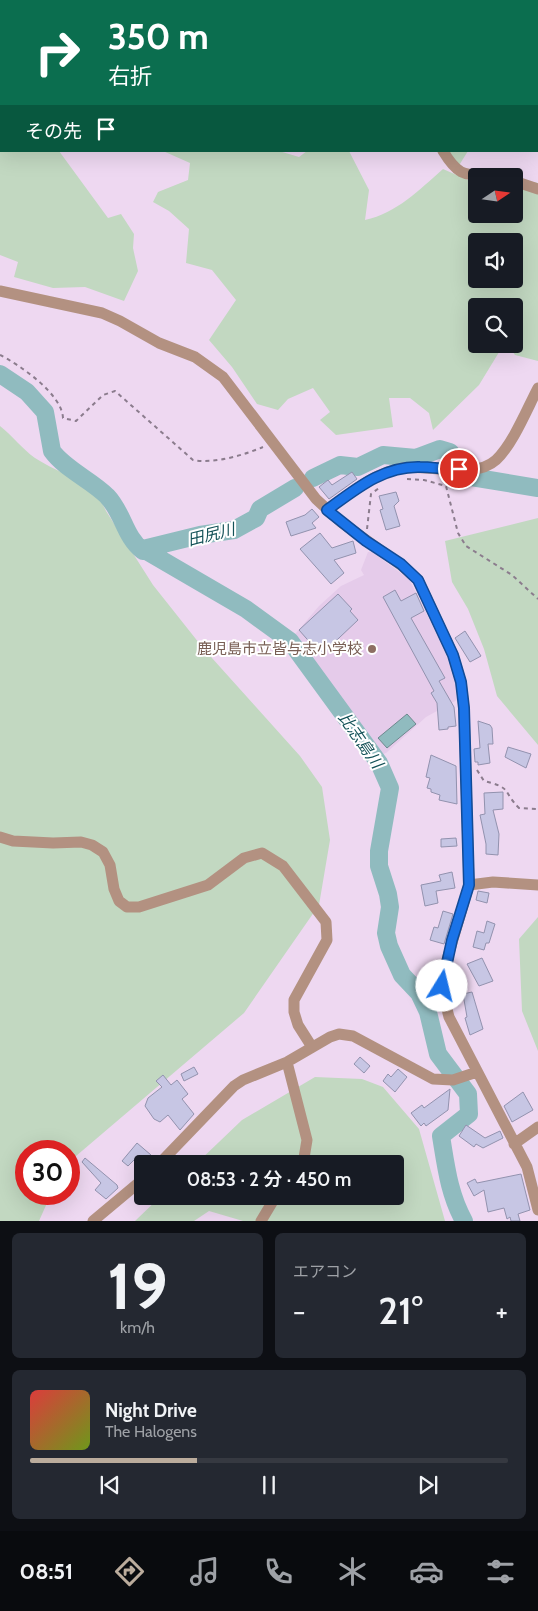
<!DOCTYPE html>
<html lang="ja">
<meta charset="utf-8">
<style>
body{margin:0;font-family:Cabin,"Noto Sans JP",sans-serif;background:#242831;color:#f1f3f6;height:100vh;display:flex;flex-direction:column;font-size:19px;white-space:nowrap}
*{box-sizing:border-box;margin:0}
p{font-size:16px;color:#9ea1a6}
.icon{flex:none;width:28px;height:28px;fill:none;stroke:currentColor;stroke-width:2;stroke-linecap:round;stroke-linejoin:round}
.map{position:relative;height:1221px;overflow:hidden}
.panel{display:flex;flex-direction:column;gap:12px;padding:12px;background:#0d0f14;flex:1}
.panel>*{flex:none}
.hud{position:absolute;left:0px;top:0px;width:539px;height:152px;box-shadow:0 5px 20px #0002;background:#0b6e4f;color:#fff;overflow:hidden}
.needle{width:32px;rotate:77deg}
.controls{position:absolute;left:468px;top:168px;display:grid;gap:10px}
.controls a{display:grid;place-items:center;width:55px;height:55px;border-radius:5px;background:#171b24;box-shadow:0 5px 20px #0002;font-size:25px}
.speed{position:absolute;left:15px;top:1140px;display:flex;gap:10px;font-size:25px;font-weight:700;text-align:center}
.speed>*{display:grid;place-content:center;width:65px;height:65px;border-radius:50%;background:#171b24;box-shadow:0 5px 20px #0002;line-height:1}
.speed .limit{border:8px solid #d22;background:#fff;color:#111}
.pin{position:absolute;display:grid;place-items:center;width:42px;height:42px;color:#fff;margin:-21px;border:2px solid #fff;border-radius:50%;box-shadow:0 1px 5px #0007}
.me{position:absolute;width:55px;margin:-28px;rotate:9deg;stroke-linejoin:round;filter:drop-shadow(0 0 4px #0008)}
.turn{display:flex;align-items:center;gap:18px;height:105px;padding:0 25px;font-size:22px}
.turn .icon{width:65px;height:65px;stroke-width:2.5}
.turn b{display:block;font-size:35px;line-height:42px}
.then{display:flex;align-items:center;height:48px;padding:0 25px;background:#0003;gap:10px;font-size:19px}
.big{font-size:38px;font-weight:600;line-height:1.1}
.panel .widget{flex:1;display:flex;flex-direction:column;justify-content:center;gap:8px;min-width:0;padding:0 18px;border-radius:8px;background:#242831}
.panel .dial{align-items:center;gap:0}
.dial b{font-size:65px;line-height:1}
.song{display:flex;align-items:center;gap:15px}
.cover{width:60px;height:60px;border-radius:8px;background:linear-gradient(135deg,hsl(0 70% 55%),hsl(80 70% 35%))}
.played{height:5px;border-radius:2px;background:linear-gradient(90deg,#bbac9c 35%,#363941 35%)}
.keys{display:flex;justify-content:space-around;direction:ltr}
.heat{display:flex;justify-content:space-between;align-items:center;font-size:28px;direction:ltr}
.panel .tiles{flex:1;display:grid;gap:12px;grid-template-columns:1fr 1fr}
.widget:last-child{grid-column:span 2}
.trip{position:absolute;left:134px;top:1155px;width:270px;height:50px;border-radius:5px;background:#171b24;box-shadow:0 5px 20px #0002;font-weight:600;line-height:50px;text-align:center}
.menu{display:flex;height:80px;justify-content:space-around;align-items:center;background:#090b0e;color:#9ea1a6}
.menu .icon{width:35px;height:35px}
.menu .selected{color:#bbac9c}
.menu b{font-size:22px;color:#f1f3f6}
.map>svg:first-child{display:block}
</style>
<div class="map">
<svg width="538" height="1221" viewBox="0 0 538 1221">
<rect width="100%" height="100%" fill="#eed8f1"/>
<path fill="#e5cbea" d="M368 552H372L409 579 450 660 459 699 426 717 386 753 375 757 291 639 319 606 341 586 364 575 361 570Z"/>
<path fill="#c2d8c1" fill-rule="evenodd" d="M0 0 27 1H1V151H59L108 218 121 214 134 234 133 248 138 271 124 301 85 287 53 288 14 277 18 262 0 255Z
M178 0H340L341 1H179Z
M386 0H538V127V1Z
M163 151H279L299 157 307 151H349L369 190 365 220C397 213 419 190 443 169L468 180H476V214H514V178L538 183V361L515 355 507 344H514V306H476V344H504L479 385 433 430 429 413 410 398H389L393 427 336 435 320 420 330 412 313 388 288 399 278 410 257 404 232 367 209 340 236 300 212 270 186 263 189 229 169 211 153 202 158 192 188 180 190 163ZM476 241H514V279H476Z
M449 151H468L458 167Z
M0 426C13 436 22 449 35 458 59 474 94 481 106 511L153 585 203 648 300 756 322 787 330 840 319 905 244 1013 69 1162V1151H26V1194H51L39 1221H0Z
M538 518V745L497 696 484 649 468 609 452 582 445 541Z
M538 917V1051L522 1011 519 939Z
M315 1077 362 1079 383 1087 419 1129 445 1221H243L209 1211 194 1221H135L161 1196H395V1164H196L242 1120Z"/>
<path fill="#90bbbf" stroke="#6d898e" d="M407 714 416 724 387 748 378 738Z"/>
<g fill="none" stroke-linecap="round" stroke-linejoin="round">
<path stroke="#90bbbf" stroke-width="18" d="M0 374 27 392 45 412 52 451C65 469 91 480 107 496 124 514 124 536 143 551V549L246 609 290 641 379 763 390 788 379 851V866L388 894 390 907 386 933 389 946 402 975 419 993 428 1012 438 1054 468 1094 469 1114 441 1136C446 1166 449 1194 464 1221
M465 476 538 488
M313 478 340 465 358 467 383 455 416 458 440 449 450 452 456 460
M143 549 200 535 234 530 256 518 260 509 295 488"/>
</g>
<path fill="#c7c6e4" stroke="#9292ae" d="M352 472 357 479 329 499 319 487 328 480 332 485Z
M396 492 399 501 394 506 400 526 386 530 380 510 383 509 379 496Z
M312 509 319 517 312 523 316 528 291 536 286 522 305 515Z
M320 533 332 548 353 541 356 553 334 560 344 573 331 584 300 549Z
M395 590 401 601 416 593 424 611 411 618 445 678 439 681 454 707 456 726 448 727V729L439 730 437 703 431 693 434 691 383 597Z
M338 594 352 609 350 611 358 620 321 655 299 630Z
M465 631 481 656 470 662 455 638Z
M478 721 490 725 492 728 493 744H488L490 763 478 765V762H475L474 749 480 748Z
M508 747 531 754 526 768 505 757Z
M431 755 456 766 457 804 439 800 440 795 431 792V789L427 788 430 778 426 777Z
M503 792V809L493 810 499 834 498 855 486 854V844L480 815 485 814 484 793Z
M456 838 457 846 441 847V839Z
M452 872 455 888 436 891 438 903 425 906 421 885 441 881 439 875Z
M478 891 489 893 487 903 476 900Z
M443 911 453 914 444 944 430 940 434 927 438 928Z
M487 921 495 924 489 943H486L484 950 473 947 477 931 484 933Z
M482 958 493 981 479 986 467 964Z
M472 992 483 1029 470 1035 465 1018 467 1017 463 994Z
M360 1057 370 1066 364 1073 354 1064Z
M194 1067 198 1074 184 1081 181 1074Z
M398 1069 407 1077 395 1092 383 1081 388 1074 391 1077Z
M163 1075 171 1085 177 1080 188 1094 182 1099 194 1114 180 1130 168 1115 160 1122 154 1119 145 1106 148 1098 162 1087 156 1081Z
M450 1089 448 1110 426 1126 424 1123 421 1126 411 1113 422 1105 424 1108Z
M523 1092 533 1110 512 1122 504 1106Z
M466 1125 485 1138 500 1131 503 1138 483 1148 476 1144 474 1147 459 1136Z
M137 1143 151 1155 142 1165 135 1159 128 1166 122 1161Z
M85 1158 117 1185 118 1188 106 1199 95 1190 101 1183 82 1162Z
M521 1174 530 1210 518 1214 520 1221H511L510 1217 507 1219 504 1208 488 1212 484 1190 474 1196 467 1183 475 1179 477 1183Z"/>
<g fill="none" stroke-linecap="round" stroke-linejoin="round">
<path stroke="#8b7c8d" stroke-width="2" stroke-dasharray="4 4" stroke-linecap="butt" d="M0 355C20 365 62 394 63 418L76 421 103 395 115 391 193 460C214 464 244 455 263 447
M407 479 424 480 446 486 458 533 466 546 512 575 538 599
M367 529 371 494 379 488
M477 770 484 781C513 788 502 791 519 808L538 809"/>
<path stroke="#b39181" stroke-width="11" d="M123 0 124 1
M359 1V0
M443 151C463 184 469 171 502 176
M514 181 538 189
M0 291 102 313 120 321 159 343 195 357 223 377 316 499 341 522 401 565 418 580 453 655 461 682 464 708 469 885 444 970V998L449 1017 527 1167 538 1210
M327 510C351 493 373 473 403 468 430 464 474 480 496 460 513 444 527 409 538 388
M0 837 13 841 53 843 81 842 92 845 103 852 110 865 114 889 119 901 127 907H139L208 885 244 858 262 853 283 866 326 922 327 940 294 1000V1012L298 1025 312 1047
M469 885 493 882 538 885
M287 1062 307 1140 303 1164
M514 1144 538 1127
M159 1164 234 1086 243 1080 287 1062 330 1037 339 1034 353 1036 433 1079 453 1080 477 1072
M93 1221 142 1180
M261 1221 276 1196"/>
</g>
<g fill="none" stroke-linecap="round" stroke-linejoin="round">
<g stroke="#114b97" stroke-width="12">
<path id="route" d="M442 986 452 940 469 885 464 708 461 682 453 655 418 580 401 564 366 541 327 510C356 489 383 466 420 467 434 467 446 470 459 469"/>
</g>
<use href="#route" stroke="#1a73e8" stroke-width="9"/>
</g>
<circle fill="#8d6e63" stroke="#fff" stroke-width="2" cx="372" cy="649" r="5"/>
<g text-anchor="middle" stroke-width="4" stroke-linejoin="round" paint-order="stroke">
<g font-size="15" fill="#785e54" stroke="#fff" text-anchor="end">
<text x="362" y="654">鹿児島市立皆与志小学校</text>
</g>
<g font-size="16" font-style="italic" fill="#135157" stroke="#fff">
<text transform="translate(211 534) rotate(-14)" y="6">田尻川</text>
<text transform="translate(361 740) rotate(55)" y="6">比志島川</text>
</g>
</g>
</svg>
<div class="controls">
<a><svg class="needle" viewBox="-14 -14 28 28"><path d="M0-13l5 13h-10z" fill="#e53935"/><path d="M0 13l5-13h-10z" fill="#9ea1a6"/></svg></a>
<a><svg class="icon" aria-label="sound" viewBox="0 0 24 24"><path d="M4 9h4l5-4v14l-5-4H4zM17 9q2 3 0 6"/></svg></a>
<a><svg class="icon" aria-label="search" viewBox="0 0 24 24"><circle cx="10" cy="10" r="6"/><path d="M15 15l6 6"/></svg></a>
</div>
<div class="speed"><div class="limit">30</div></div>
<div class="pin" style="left:459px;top:469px;background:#d93025"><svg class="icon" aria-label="arrive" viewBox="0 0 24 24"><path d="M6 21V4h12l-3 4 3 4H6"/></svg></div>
<svg class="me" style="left:442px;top:986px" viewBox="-20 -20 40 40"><circle r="19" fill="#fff"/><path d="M0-13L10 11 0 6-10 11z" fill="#1a73e8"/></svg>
<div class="trip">08:53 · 2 分 · 450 m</div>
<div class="hud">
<div class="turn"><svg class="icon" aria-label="right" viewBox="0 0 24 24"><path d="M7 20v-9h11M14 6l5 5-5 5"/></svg><div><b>350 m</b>右折</div></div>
<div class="then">その先<svg class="icon" aria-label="arrive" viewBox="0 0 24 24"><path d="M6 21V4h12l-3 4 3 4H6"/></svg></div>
</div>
</div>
<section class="panel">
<div class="tiles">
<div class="widget dial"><b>19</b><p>km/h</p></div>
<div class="widget"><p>エアコン</p>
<div class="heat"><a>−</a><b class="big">21°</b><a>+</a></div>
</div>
<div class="widget">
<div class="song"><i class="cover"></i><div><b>Night Drive</b><p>The Halogens</p></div></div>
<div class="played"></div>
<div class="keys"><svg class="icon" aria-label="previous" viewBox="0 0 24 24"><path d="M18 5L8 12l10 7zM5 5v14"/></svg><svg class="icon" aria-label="pause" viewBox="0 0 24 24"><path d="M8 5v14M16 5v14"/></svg><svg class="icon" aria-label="next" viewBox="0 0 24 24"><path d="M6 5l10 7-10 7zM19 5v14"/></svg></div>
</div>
</div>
</section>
<nav class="menu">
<b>08:51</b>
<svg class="icon selected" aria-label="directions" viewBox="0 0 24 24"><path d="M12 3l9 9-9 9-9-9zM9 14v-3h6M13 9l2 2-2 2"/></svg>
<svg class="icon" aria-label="music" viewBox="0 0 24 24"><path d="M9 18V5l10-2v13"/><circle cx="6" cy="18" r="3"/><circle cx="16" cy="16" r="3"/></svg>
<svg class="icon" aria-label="phone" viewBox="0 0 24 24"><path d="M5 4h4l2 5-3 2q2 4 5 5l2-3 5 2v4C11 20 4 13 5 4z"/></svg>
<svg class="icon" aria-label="climate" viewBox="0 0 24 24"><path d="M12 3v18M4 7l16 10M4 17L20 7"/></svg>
<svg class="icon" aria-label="car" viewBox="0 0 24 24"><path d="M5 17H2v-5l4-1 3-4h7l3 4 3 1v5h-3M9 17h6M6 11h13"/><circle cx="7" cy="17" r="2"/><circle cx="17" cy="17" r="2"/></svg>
<svg class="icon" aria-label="filters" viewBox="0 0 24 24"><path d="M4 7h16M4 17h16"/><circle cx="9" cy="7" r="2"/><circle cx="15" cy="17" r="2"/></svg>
</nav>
